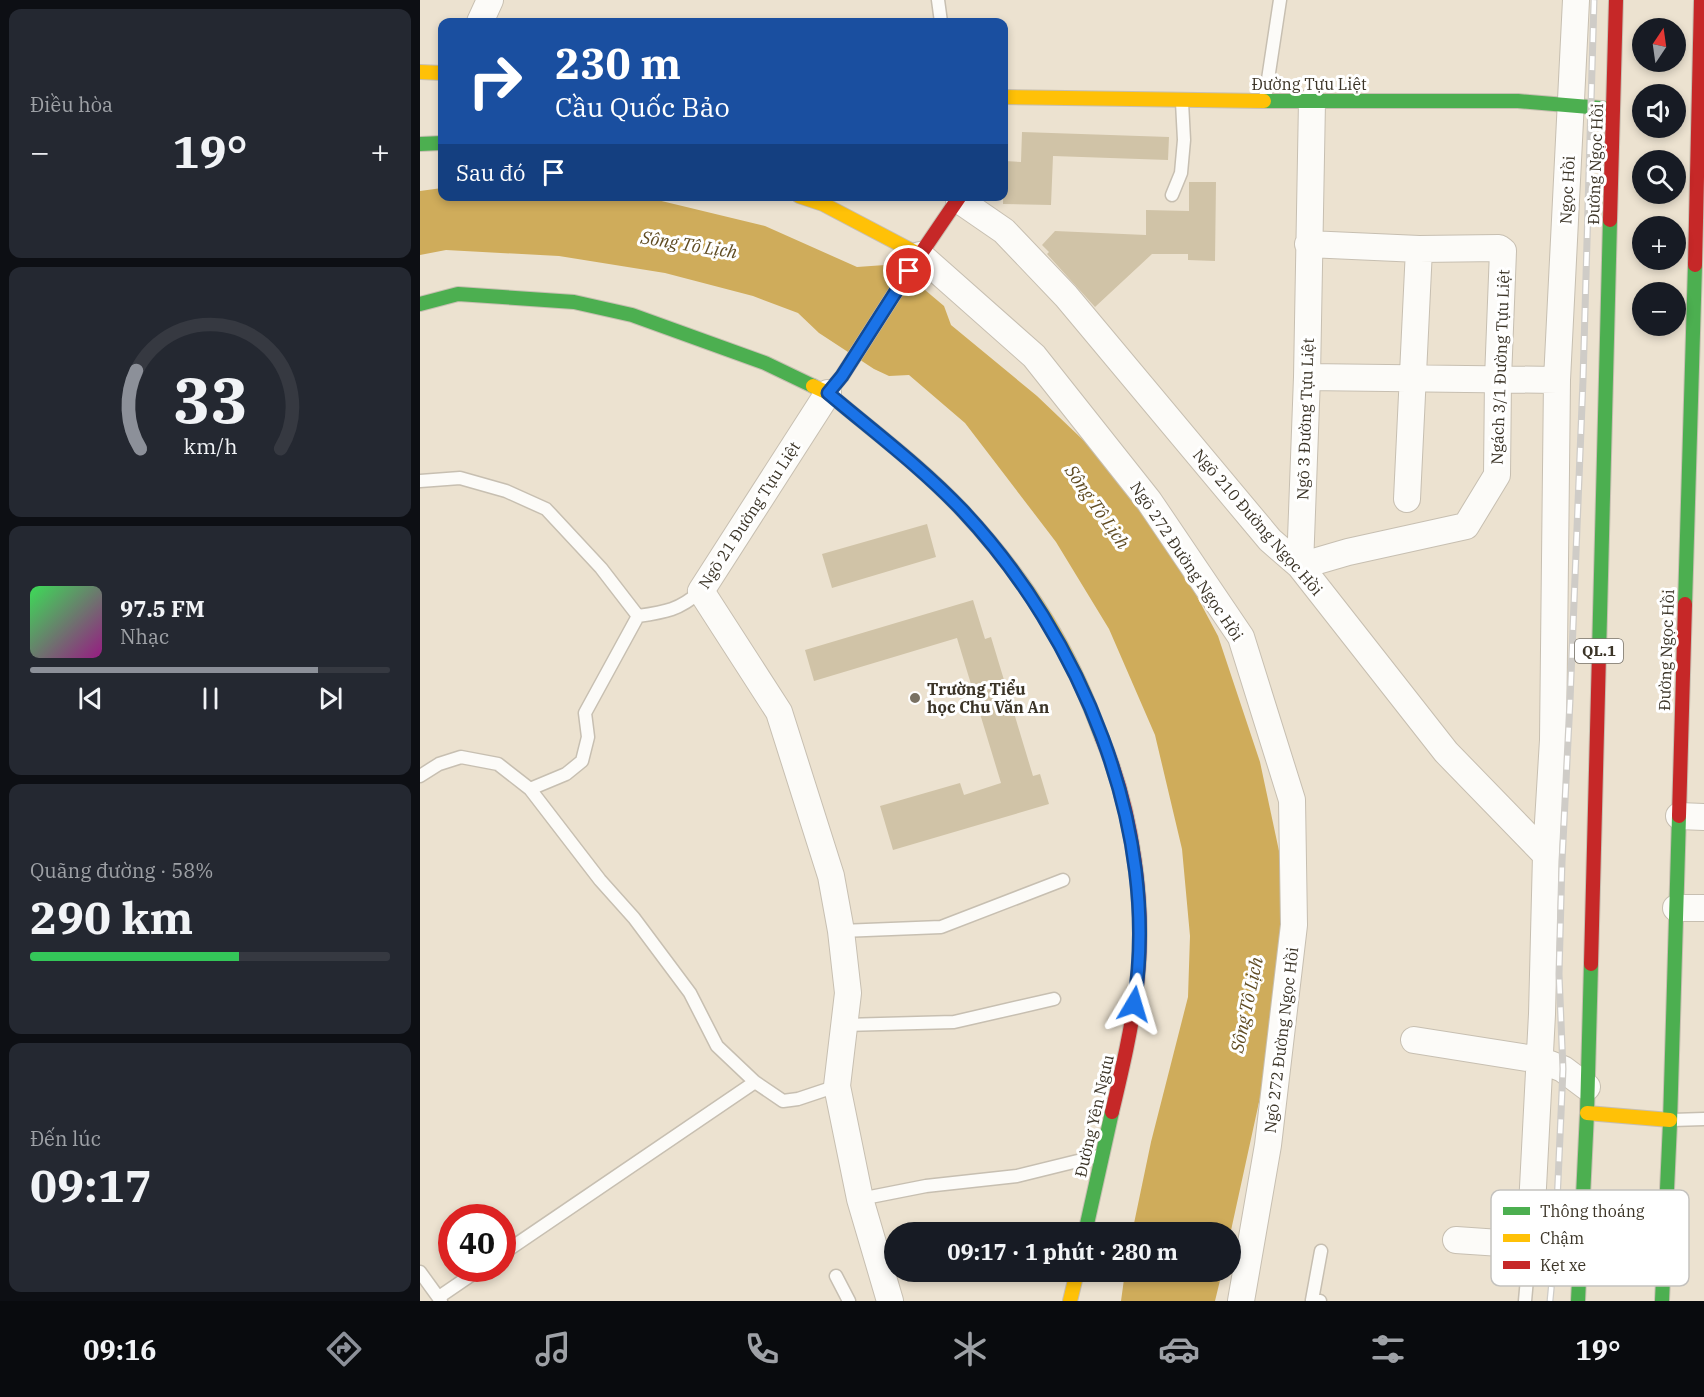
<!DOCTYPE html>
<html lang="vi">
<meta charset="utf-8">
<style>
body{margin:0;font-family:"IBM Plex Serif",serif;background:#242831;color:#f1f3f6;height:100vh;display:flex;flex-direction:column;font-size:22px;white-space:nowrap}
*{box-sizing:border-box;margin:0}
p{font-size:20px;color:#9ea1a6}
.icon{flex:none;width:33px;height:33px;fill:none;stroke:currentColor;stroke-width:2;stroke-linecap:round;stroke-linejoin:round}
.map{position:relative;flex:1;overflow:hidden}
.side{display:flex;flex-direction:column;gap:9px;padding:9px;background:#0d0f14;width:420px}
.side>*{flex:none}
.hud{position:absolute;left:18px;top:18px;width:570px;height:183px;border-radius:12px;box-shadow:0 3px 9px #0003;background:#1a4fa0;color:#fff;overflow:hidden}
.needle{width:39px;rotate:13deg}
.buttons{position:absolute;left:1212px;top:18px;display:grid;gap:12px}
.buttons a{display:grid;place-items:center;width:54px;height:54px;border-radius:50%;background:#171b24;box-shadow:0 3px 9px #0003;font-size:30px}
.speed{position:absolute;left:18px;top:1204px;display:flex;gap:12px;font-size:30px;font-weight:700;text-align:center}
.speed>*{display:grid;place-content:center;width:78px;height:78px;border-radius:50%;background:#171b24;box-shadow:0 3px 9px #0003;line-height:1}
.speed .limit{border:9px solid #d22;background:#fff;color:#111}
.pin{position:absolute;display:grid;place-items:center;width:51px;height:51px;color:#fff;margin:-26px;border:3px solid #fff;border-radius:50%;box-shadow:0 2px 6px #0007}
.me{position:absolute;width:66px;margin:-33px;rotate:7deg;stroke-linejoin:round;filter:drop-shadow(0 0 4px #0008)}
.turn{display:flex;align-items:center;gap:21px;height:126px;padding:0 18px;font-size:27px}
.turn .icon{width:78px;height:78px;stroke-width:2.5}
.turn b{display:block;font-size:42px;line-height:51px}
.then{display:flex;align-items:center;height:57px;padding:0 18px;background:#0003;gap:12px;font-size:22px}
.big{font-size:45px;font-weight:800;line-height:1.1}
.side .tile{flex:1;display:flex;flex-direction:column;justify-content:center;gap:9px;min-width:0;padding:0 21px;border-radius:12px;background:#242831}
.side .dial{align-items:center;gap:0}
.dial svg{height:156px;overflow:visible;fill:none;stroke:#363941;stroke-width:7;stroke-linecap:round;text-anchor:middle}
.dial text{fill:#f1f3f6;stroke:none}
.song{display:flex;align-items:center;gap:18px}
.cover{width:72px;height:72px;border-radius:9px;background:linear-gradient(135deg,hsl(130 70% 55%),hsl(310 70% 35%))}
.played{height:6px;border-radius:3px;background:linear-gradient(90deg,#8c9099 80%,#363941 80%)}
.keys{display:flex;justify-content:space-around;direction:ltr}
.heat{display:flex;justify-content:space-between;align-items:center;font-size:33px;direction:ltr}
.charge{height:9px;border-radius:4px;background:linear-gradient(90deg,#34c759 58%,#363941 0)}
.trip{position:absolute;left:464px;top:1222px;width:357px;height:60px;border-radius:30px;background:#171b24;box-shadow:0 3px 9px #0003;font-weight:800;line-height:60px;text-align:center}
.menu{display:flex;height:96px;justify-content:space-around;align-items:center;background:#090b0e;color:#9ea1a6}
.menu .icon{width:42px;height:42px}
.menu .active{color:#8c9099}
.menu b{font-size:27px;color:#f1f3f6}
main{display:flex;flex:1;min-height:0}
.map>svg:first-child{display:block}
</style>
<main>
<section class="side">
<div class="tile"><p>Điều hòa</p>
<div class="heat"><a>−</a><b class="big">19°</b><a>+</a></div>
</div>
<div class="tile dial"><svg viewBox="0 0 100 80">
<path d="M14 69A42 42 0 1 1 86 69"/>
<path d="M14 69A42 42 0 0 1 12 29" stroke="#8c9099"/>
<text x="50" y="56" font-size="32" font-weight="700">33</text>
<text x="50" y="72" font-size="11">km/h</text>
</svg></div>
<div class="tile">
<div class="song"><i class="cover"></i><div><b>97.5 FM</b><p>Nhạc</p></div></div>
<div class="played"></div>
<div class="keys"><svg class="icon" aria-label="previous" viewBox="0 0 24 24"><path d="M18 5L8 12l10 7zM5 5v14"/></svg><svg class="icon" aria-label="pause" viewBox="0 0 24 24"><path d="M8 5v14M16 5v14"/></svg><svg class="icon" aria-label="next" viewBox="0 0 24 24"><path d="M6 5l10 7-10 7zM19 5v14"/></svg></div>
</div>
<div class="tile"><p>Quãng đường · 58%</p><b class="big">290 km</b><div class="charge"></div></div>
<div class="tile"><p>Đến lúc</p><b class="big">09:17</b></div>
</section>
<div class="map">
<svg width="1284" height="1301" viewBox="0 0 1284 1301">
<rect width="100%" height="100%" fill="#ece2d0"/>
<path fill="#cfac5b" d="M22 188V196L225 197 345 226 437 267 465 265 486 274 524 306 531 325 617 396 682 458 749 544 798 636 840 762 859 851 862 912 858 1015 810 1235V1233H712L731 1142 768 997 770 936 762 849 735 735 689 629 636 542 545 423 489 375 469 376 454 369 399 333 378 313 333 296 245 273 139 256 26 250 0 255V191Z
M705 1272H802L795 1301H701Z"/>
<path fill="#d0c3a7" d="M602 132 749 137 748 160 633 156 631 205 583 204 584 161 601 162Z
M769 182H796L795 261 768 260V254H732L675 307 627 254 629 252 622 245 635 231 726 235V210L769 211Z
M507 524 516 557 412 588 402 554Z
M553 600 565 639 571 637 613 776 620 774 629 804 473 850 460 806 540 783 544 795 581 783 537 638 394 681 385 650Z"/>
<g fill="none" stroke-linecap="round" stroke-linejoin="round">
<g stroke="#c7bfb1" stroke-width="15">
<path id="lane" d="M518 0 521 22
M845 99 860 0
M752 195 761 173 764 140 762 102
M0 481 40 478 86 491 126 509 181 568 218 616
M218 616C246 612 259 610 281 591
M0 776 19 764 41 757 78 764 110 789 146 774 162 761 168 737 165 713 218 616
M110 789 180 880 214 918 270 993 297 1046 335 1082 363 1101 378 1099 417 1086
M421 931 521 927 643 880
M424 1025 534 1022 634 999
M1252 1120 1284 1119
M440 1199 506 1186 597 1176 678 1156
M82 1254 335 1082
M0 1272 21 1301
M416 1276 429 1301
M19 1297 60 1269
M900 1301 892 1300 901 1251
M1105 1301 1110 1245"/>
</g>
<g stroke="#c7bfb1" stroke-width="28">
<path id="street" d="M60 22 70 0
M539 200 584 231 646 296 850 540 880 566 1026 752 1126 855
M888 244 999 249 1079 248 1083 251 1078 379 1077 475 1046 526 928 552 880 566 887 377 892 101
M500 255 614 356 729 501 821 637 872 800 874 925 848 1145 821 1301
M887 377 1137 380
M408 393 281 591 359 712 411 876 421 931 428 993 417 1086 440 1199 470 1301
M987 499 999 249
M1259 816 1284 817
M1256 908H1284
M994 1040 1120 1060 1143 1069 1167 1087
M1036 1240 1110 1245 1122 1014 1126 855 1133 740 1137 380 1156 0"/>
</g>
<g stroke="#c7bfb1" stroke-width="16">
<path id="fast" d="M844 101H1098L1193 109
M0 144 22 143
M0 304 38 294 154 302 212 315 345 363 393 386
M1265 604 1275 265
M1179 654 1190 220
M665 1233 692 1112
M1158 1301 1167 1113 1171 964
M1242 1301 1250 1123 1259 816"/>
</g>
<g stroke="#c7bfb1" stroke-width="16">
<path id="slow" d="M0 72 22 73
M584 97 844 101
M379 196 403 204 500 255
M393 386 408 393C453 431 502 467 542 510 587 558 628 615 656 675 666 695 674 717 682 738
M1167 1113 1250 1120
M650 1301 657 1272"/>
</g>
<g stroke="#c7bfb1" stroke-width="16">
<path id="jam" d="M1190 220 1196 0
M1275 265 1281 0
M408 393 422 376 489 271 540 196
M682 738C713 812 726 906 717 985 712 1028 702 1070 692 1112
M1259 816 1265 604
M1171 964 1179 654"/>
</g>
<use href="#lane" stroke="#fcfbf8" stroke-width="12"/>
<use href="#street" stroke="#fcfbf8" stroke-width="26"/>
<use href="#fast" stroke="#4caf50" stroke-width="14"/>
<use href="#slow" stroke="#ffc107" stroke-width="14"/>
<use href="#jam" stroke="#c62828" stroke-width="14"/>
<g stroke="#cfccc7" stroke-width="7">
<path id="rail" d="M1130 1301 1135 1248 1143 1069 1139 974 1142 862 1150 701 1163 380 1174 0"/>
</g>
<use href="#rail" stroke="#fff" stroke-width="4.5" stroke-dasharray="14" stroke-linecap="butt"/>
</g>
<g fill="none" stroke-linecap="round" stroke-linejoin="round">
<g stroke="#114b97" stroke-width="15">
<path id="route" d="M489 271 422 376 408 393C453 431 501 467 542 510 660 635 742 830 714 1004"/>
</g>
<use href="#route" stroke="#1a73e8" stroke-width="10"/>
</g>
<circle fill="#797162" stroke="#fff" stroke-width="2" cx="495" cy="698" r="6"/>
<g text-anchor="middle" stroke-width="6" stroke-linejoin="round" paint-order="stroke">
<rect fill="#fff" stroke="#767168" stroke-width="1.5" x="1155" y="639" width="48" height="24" rx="4.5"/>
<g font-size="15" font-weight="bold" fill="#3b3427">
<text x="1179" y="656">QL.1</text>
</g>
<g font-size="16" fill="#3b3427" stroke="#fff">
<text x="889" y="90">Đường Tựu Liệt</text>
<text transform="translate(1175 164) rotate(-88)" y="6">Đường Ngọc Hồi</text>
<text transform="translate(1147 190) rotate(-87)" y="6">Ngọc Hồi</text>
<text transform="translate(1080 367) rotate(-88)" y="6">Ngách 3/1 Đường Tựu Liệt</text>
<text transform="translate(885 419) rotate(-88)" y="6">Ngõ 3 Đường Tựu Liệt</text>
<text transform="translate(329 515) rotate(-57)" y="6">Ngõ 21 Đường Tựu Liệt</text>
<text transform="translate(838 522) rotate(49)" y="6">Ngõ 210 Đường Ngọc Hồi</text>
<text transform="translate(767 561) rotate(56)" y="6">Ngõ 272 Đường Ngọc Hồi</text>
<text transform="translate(1246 650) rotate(-88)" y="6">Đường Ngọc Hồi</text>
<text transform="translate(861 1040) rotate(-83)" y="6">Ngõ 272 Đường Ngọc Hồi</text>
<text transform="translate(674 1116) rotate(-77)" y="6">Đường Yên Ngưu</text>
</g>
<g font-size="16" font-weight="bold" fill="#3b3427" stroke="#fff" text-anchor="start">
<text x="507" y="695">Trường Tiểu<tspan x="507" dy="18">học Chu Văn An</tspan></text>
</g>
<g font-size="18" font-style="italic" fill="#604c23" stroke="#fff">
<text transform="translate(269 245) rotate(9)" y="6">Sông Tô Lịch</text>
<text transform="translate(677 507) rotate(55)" y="6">Sông Tô Lịch</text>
<text transform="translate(827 1005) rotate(-78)" y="6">Sông Tô Lịch</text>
</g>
</g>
<rect x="1071" y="1190" width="198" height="96" rx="9" fill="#fff" stroke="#c4c2be" stroke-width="1.5"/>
<rect x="1083" y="1207" width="27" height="8" fill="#4caf50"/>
<rect x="1083" y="1234" width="27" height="8" fill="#ffc107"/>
<rect x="1083" y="1261" width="27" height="8" fill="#c62828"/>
<g font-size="16" fill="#3b3427">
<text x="1120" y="1217">Thông thoáng</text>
<text x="1120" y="1244">Chậm</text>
<text x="1120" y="1271">Kẹt xe</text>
</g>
</svg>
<div class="buttons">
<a><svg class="needle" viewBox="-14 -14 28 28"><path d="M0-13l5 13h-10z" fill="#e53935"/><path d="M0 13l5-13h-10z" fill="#9ea1a6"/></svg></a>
<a><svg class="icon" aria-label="sound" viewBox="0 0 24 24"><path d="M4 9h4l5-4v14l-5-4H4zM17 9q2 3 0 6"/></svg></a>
<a><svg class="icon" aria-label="search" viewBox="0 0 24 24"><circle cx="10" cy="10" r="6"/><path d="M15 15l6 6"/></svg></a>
<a>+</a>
<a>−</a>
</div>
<div class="speed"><div class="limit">40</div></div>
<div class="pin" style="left:489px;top:271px;background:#d93025"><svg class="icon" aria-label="arrive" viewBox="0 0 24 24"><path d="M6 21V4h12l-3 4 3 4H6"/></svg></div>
<svg class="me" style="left:714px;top:1004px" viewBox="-20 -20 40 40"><path d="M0-17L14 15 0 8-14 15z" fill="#1a73e8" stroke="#fff" stroke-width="4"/></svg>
<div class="trip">09:17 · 1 phút · 280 m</div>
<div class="hud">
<div class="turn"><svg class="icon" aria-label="right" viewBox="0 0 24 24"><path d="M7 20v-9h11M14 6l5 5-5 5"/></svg><div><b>230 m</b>Cầu Quốc Bảo</div></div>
<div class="then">Sau đó<svg class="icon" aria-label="arrive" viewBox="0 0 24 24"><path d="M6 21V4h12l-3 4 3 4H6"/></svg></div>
</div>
</div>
</main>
<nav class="menu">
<b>09:16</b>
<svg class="icon active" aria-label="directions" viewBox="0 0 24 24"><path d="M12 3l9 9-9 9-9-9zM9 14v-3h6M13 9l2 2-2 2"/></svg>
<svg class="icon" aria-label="music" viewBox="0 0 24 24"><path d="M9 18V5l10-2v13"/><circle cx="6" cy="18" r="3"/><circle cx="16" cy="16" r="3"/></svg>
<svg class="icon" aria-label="phone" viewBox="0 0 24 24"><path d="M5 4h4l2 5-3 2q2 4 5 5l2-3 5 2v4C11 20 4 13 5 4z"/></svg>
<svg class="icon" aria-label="climate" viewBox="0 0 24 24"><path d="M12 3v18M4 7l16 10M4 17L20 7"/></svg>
<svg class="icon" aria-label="car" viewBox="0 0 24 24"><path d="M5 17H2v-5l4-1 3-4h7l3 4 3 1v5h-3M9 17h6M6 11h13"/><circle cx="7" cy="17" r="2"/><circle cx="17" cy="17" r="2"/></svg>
<svg class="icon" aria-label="filters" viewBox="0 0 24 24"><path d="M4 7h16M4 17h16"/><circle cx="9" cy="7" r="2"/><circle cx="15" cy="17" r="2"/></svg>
<b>19°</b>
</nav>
